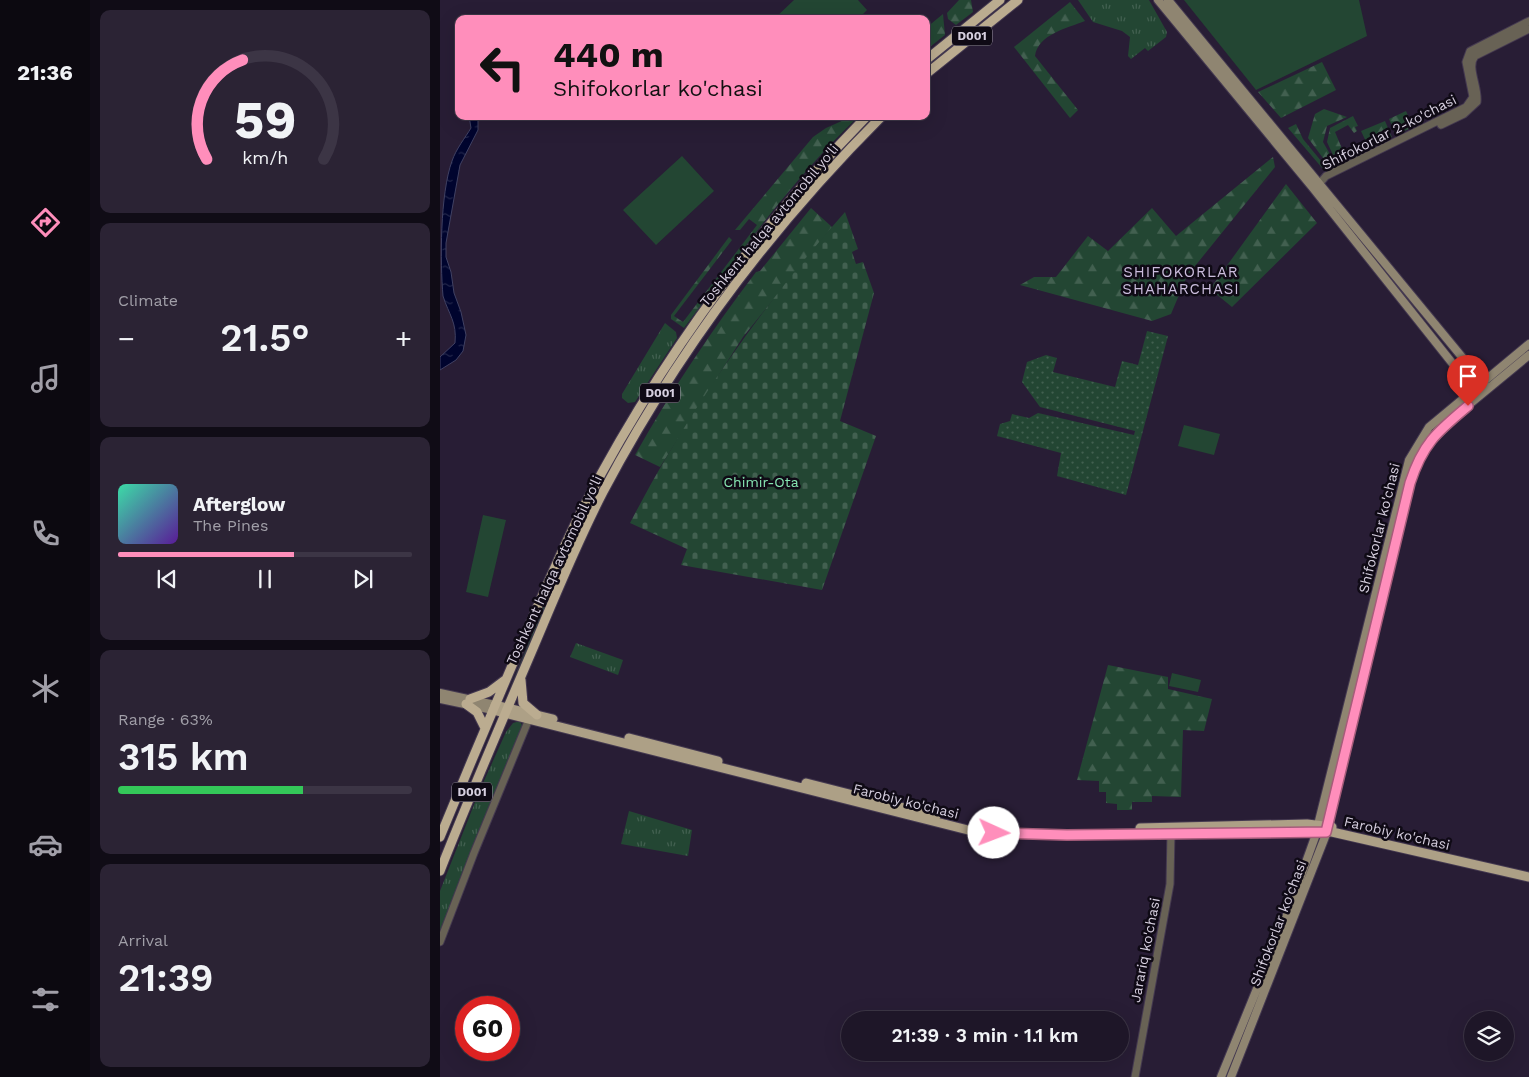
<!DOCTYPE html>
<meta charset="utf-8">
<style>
body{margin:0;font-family:"Work Sans",sans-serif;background:#2b2334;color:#f1f3f6;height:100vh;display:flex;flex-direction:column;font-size:19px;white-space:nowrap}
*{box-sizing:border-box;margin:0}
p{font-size:16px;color:#a19fa8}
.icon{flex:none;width:28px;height:28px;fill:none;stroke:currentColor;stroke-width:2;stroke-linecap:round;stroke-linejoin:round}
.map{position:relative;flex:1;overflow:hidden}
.details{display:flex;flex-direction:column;gap:10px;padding:10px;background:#100c16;width:350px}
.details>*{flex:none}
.top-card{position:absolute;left:15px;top:15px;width:475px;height:105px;border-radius:10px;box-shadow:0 5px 20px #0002,0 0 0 1px #3c3545;background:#ff8ebb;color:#111;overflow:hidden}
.fabs{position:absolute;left:1024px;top:1011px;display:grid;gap:10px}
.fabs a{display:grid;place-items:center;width:50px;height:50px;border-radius:50%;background:#1e1628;box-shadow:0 5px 20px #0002,0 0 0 1px #3c3545;font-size:25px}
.speed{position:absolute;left:15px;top:996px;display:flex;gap:10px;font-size:25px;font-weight:700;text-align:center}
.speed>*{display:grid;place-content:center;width:65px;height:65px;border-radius:50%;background:#1e1628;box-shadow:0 5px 20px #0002,0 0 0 1px #3c3545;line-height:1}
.speed .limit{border:8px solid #d22;background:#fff;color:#111}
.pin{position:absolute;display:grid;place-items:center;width:42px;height:42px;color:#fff;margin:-51px -21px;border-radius:50% 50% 50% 0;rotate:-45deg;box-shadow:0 0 5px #0007}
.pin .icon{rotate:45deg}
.me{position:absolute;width:55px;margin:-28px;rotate:92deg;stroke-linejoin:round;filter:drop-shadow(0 0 4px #0008)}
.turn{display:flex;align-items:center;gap:18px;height:105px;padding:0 15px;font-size:22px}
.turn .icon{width:65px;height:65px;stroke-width:2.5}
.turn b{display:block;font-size:35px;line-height:42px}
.big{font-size:38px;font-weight:600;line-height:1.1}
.details .card{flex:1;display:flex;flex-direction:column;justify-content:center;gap:8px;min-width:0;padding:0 18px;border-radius:10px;background:#2b2334}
.details .dial{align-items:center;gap:0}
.dial svg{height:130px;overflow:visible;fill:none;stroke:#3c3545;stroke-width:7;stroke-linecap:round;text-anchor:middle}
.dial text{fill:#f1f3f6;stroke:none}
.song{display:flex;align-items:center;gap:15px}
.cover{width:60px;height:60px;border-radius:8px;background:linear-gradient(135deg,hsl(160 70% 55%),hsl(270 70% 35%))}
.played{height:5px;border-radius:2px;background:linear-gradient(90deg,#ff8ebb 60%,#3c3545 60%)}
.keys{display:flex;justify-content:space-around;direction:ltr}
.heat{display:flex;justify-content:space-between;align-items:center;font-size:28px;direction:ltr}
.charge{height:8px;border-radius:4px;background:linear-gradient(90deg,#34c759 63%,#3c3545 0)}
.trip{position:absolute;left:401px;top:1011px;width:288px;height:50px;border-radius:25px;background:#1e1628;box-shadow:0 5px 20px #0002,0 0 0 1px #3c3545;font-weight:600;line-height:50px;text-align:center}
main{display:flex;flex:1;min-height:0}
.menu{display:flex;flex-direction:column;width:90px;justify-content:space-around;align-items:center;background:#0c0910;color:#a19fa8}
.menu .icon{width:35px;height:35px}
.menu .selected{color:#ff8ebb}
.menu b{font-size:22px;color:#f1f3f6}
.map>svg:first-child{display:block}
</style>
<main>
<nav class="menu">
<b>21:36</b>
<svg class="icon selected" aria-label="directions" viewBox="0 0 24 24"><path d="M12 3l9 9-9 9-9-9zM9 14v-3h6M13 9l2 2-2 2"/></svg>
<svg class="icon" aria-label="music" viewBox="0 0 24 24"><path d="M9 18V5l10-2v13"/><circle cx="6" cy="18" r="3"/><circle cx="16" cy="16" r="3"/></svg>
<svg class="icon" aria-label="phone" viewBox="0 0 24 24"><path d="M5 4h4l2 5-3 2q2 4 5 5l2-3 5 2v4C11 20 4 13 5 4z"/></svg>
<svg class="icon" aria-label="climate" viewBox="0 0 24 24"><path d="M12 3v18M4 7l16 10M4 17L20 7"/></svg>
<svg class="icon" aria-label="car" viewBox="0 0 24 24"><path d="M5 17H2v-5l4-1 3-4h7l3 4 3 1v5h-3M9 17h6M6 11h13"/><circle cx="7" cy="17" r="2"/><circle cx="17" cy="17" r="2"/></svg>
<svg class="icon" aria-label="filters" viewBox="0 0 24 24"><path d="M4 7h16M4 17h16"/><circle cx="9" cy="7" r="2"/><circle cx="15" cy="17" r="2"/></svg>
</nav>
<section class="details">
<div class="card dial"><svg viewBox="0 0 100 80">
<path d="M14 69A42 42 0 1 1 86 69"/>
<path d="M14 69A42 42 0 0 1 36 8" stroke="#ff8ebb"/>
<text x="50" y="56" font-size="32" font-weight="700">59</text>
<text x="50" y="72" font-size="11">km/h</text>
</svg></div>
<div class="card"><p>Climate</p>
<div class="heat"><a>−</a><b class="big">21.5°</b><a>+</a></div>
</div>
<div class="card">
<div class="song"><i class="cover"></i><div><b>Afterglow</b><p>The Pines</p></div></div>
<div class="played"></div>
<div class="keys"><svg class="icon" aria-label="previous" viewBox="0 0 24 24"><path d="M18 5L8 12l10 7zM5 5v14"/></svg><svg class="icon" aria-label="pause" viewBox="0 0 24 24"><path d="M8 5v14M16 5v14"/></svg><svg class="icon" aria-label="next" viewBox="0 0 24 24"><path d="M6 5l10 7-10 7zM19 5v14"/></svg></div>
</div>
<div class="card"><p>Range · 63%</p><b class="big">315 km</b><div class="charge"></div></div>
<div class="card"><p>Arrival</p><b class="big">21:39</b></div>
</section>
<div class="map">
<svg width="1089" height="1077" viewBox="0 0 1089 1077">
<defs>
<pattern id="grass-tufts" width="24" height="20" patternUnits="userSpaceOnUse" patternTransform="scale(1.25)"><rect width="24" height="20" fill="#234633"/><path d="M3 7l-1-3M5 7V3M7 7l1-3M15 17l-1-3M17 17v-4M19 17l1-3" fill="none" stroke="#426050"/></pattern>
<pattern id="forest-firs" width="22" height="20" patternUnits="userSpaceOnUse" patternTransform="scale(1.25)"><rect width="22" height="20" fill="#234633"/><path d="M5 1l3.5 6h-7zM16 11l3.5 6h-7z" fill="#426050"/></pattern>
<pattern id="cemetery-stones" width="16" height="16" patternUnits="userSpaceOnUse" patternTransform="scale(1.25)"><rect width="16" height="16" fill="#234633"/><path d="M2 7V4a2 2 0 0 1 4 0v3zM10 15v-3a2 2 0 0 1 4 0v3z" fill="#426050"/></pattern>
<pattern id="park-dots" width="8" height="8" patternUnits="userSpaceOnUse" patternTransform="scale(1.25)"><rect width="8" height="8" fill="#234633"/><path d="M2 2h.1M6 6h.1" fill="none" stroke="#426050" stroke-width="1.8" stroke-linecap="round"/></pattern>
<pattern id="water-ripples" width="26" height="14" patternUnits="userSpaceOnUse" patternTransform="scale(1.25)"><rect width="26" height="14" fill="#00042e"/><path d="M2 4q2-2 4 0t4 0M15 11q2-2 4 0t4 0" fill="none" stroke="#24284c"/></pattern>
</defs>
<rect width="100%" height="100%" fill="#281d35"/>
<path fill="url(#grass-tufts)" d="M638 0H709L727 32 726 37 708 51 705 48 691 59 688 56 690 37 682 31 653 22Z
M432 116H437L289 286 264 320 261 318 340 218Z
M225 323 236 332 237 338 195 402 188 403 182 398V394Z
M252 331 254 334 222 383 145 519 69 690C94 632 115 574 142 518 174 453 213 393 252 331Z
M136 643 183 660 178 675 130 657Z
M80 721 83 727 53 796 0 932V891L39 792 66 732 73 723Z
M189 811 252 830 248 856 181 844Z"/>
<path fill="url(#forest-firs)" d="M519 0H531L533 12 516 25 508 19 507 13Z
M630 2 645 21C628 28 598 34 595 56L638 110 630 118 574 47Z
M503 14 505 35 486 50V28Z
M882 62 896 90 841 118 818 92Z
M884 109 907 117 887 126 883 142 891 156 886 162 868 138 875 114Z
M966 111 973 127 956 135 949 119Z
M413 116H419C352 179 299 255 244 328L231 319V315L289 237 292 240 234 316 243 322 317 225 309 219 300 230H295L373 137 386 128Z
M913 116 918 126 915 127 917 131 914 133 908 125 895 132 903 151 893 155 887 142 890 128Z
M945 121 948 128 929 138 930 140 949 131 952 137 929 148 921 131Z
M856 124 863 139 886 167 883 169 848 128Z
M833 157 835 167 747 276 731 314 712 321 580 285 594 277H616L648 236 668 251 712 208 736 236Z
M846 184 877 223 792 307 770 289Z
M371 208 392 227 303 337 220 467 195 455C231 391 271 331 316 272L320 271Z
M668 665 728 677V689L772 699 764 731 743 730 741 797 712 796V802H692V810H677V804L666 803V792H659V781L637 780Z"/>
<path fill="url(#cemetery-stones)" d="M405 212 418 249 412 252 416 264 423 262 434 293 400 421 436 436 382 590 241 565 247 549 190 523C249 410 321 307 405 212Z"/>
<path fill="url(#park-dots)" d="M707 331 728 336 686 495 617 476 621 453 557 436 560 424 570 421 572 414 589 418 598 413 694 435 695 431 600 407 582 382 587 362 606 355 617 358 613 372 675 387 682 361 698 365Z"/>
<path fill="#234633" d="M354 0H418L427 10 418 19H334Z
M744 0H919L927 36 816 90Z
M242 156 274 191 216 245 183 210Z
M744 425 780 434 774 455 738 446Z
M43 515 66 520 48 597 26 592Z
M732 673 761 680 758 692 729 686Z"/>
<path fill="url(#water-ripples)" stroke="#404163" d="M29 116H38V130L20 165 6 243V257L11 272 14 293 21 312 26 335 23 351 16 360 0 370V357L15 343C17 322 9 315 3 296 0 262 0 194 12 161 16 149 25 138 31 128Z"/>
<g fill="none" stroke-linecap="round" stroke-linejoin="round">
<g stroke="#443950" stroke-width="9">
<path id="tertiary" d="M1001 125 1024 114 1037 102C1039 87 1026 67 1035 56L1089 29
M880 183 886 176 1026 107 1033 97 1026 62 1030 51 1089 21
M0 942 34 853 89 719
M695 1077 730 884 731 831"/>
</g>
<g stroke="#443950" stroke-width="10">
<path id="secondary" d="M718 0 873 188 1036 393
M728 0 1045 385
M0 693 55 705
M0 699 53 710
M781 1077 847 915 875 837 969 460 989 427 1089 344
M791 1077 885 837 953 550 976 463 997 431 1089 355"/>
</g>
<g stroke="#443950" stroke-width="11">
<path id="primary" d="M55 705 113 719
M53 710 536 832 627 835 876 831 892 832 1089 877
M189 738 278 761
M366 783 496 816
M700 828 867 824 892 827"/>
</g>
<g stroke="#443950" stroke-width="11">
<path id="trunk" d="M486 60 560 0
M486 74 578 0
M81 680 83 703 97 715
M30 699 49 692 65 680
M26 704 37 712 45 728
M0 837C26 774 52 712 79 649 100 601 120 553 144 506 219 362 314 232 427 116
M0 871C30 795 62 721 94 646 116 594 137 542 163 492 236 354 331 227 442 116"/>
</g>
<use href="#tertiary" stroke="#686255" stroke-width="7"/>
<use href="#secondary" stroke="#8f8571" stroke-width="8"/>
<use href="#primary" stroke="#ada086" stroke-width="9"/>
<use href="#trunk" stroke="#bbac90" stroke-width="9"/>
</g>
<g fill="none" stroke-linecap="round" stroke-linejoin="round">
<g stroke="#a65c7a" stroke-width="12">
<path id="route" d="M554 833 627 835 886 832 970 483C983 443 997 432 1028 406"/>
</g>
<use href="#route" stroke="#ff8ebb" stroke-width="9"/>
</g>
<g text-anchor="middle" stroke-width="5" stroke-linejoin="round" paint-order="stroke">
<g fill="#0f0a15" stroke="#9a94a2" stroke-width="1">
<rect x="512" y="26.5" width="40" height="19" rx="4"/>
<rect x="200" y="383.5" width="40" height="19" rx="4"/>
<rect x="12" y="782.5" width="40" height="19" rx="4"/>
</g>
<g font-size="12" font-weight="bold" fill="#d6cfdf">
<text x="532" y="40">D001</text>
<text x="220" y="397">D001</text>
<text x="32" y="796">D001</text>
</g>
<g font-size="14" fill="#d6cfdf" stroke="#0f0a15">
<text transform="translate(949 132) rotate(-27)" y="5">Shifokorlar 2-ko'chasi</text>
<text transform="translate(329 225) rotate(-50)" y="5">Toshkent halqa avtomobil yo'li</text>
<text transform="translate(939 528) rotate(-76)" y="5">Shifokorlar ko'chasi</text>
<text transform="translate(114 570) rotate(-65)" y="5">Toshkent halqa avtomobil yo'li</text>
<text transform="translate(466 801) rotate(14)" y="5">Farobiy ko'chasi</text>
<text transform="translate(957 833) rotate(13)" y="5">Farobiy ko'chasi</text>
<text transform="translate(838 923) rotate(-69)" y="5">Shifokorlar ko'chasi</text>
<text transform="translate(705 950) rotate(-79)" y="5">Jarariq ko'chasi</text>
</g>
<g font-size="14" fill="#86e5b2" stroke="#0f0a15">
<text x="321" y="487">Chimir-Ota</text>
</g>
<g font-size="15" letter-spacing="1" fill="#cbbddd" stroke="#0f0a15">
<text x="741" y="277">SHIFOKORLAR<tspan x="741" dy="17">SHAHARCHASI</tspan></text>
</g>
</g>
</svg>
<div class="fabs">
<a><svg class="icon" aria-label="layers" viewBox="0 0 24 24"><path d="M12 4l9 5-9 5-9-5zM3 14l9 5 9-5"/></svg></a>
</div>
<div class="speed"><div class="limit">60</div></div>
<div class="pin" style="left:1028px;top:406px;background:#d93025"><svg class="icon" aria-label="arrive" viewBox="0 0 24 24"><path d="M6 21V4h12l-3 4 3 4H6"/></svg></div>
<svg class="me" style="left:554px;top:833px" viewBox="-20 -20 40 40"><circle r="19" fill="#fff"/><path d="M0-13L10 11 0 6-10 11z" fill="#ff8ebb"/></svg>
<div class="trip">21:39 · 3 min · 1.1 km</div>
<div class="top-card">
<div class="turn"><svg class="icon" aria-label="left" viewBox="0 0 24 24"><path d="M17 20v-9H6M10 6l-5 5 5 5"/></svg><div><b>440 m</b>Shifokorlar ko'chasi</div></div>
</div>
</div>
</main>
